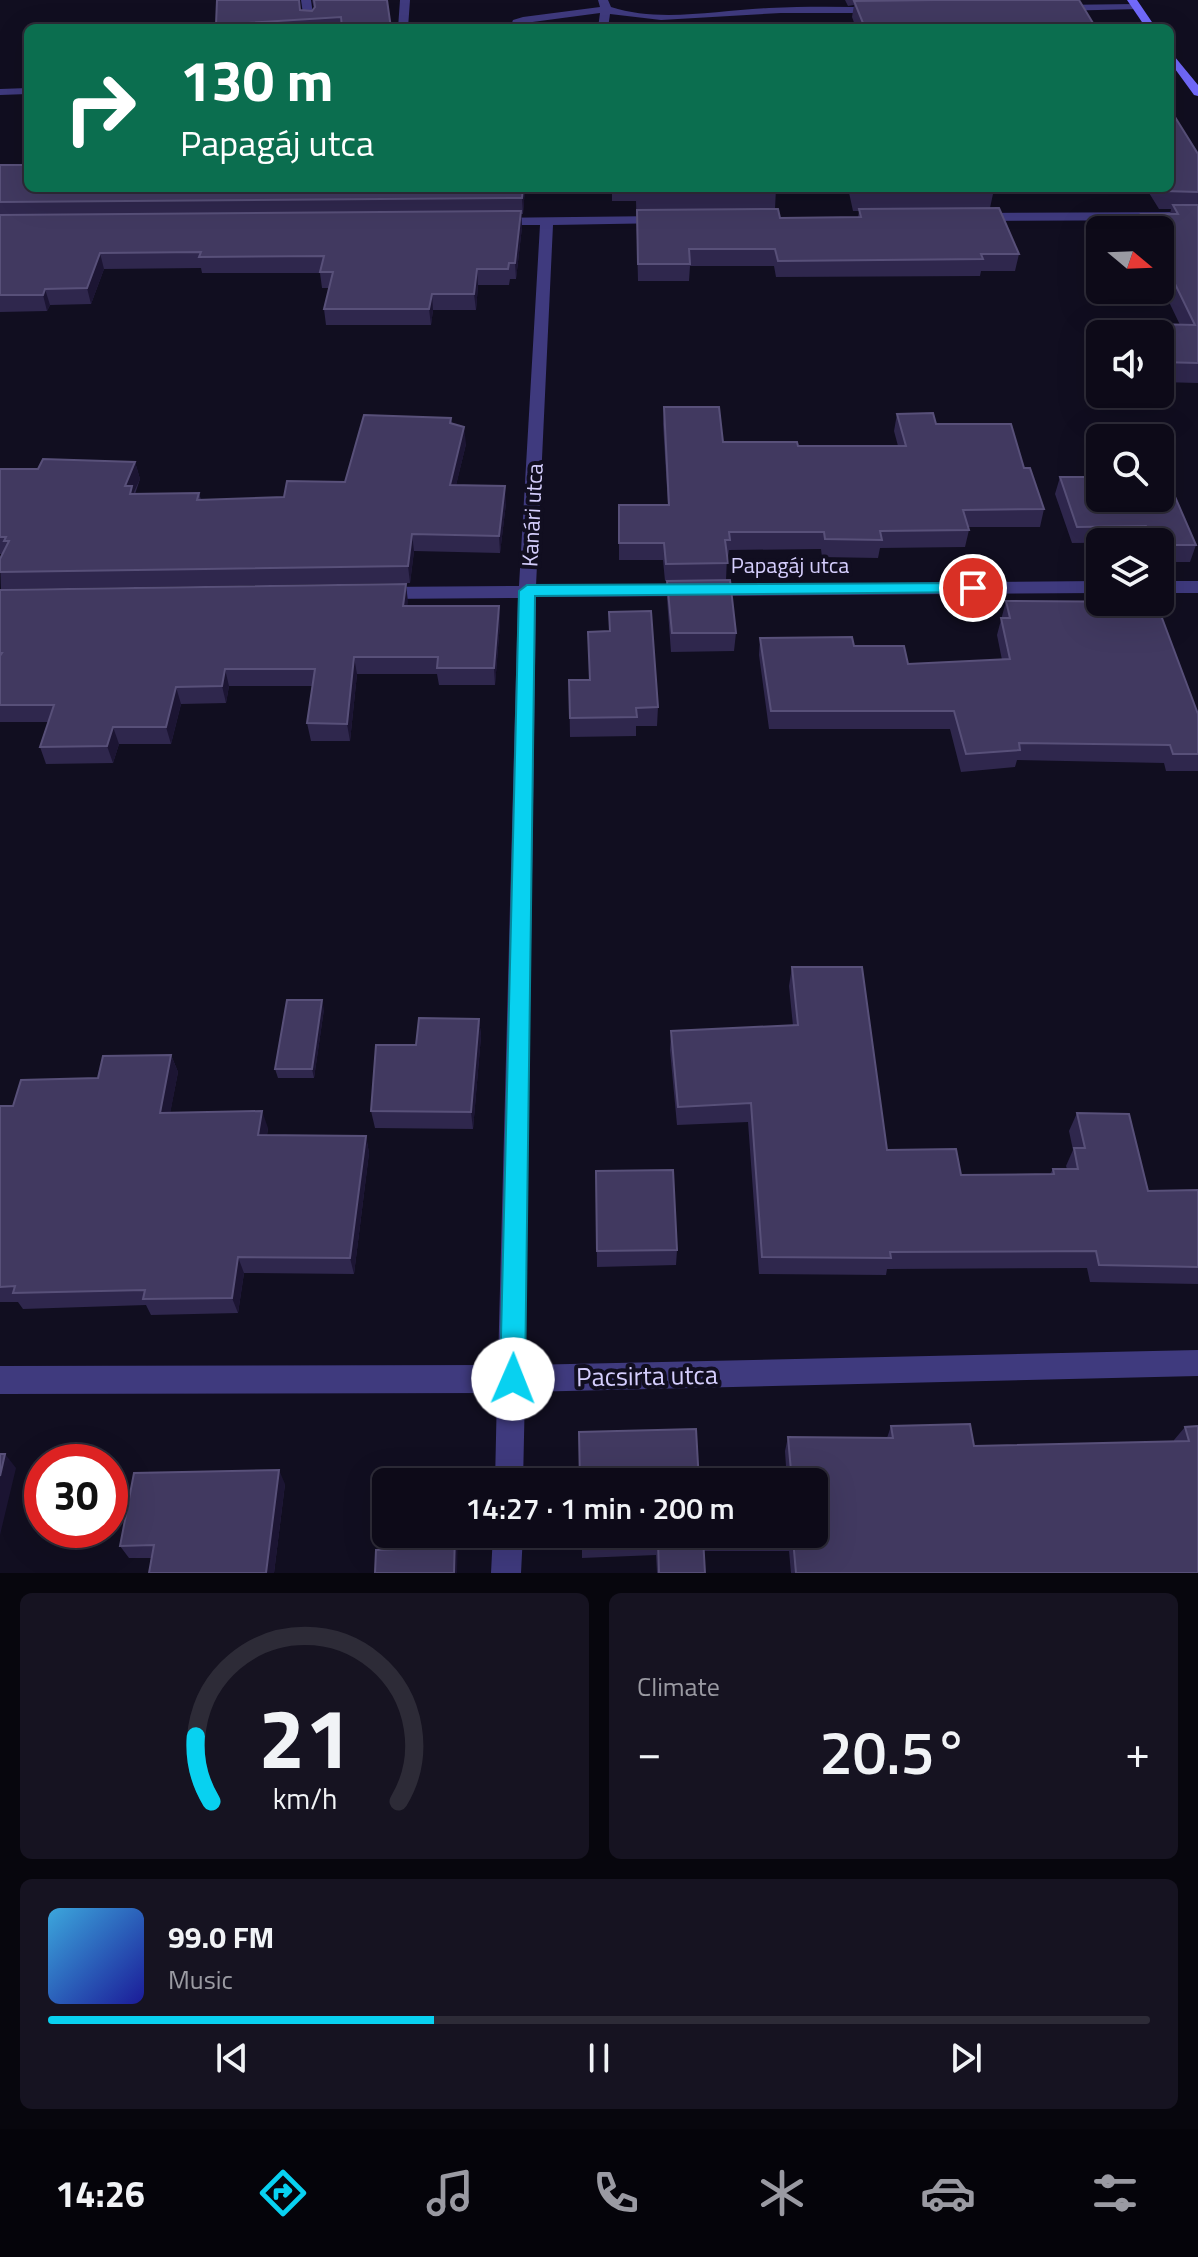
<!DOCTYPE html>
<meta charset="utf-8">
<style>
body{margin:0;font-family:"Titillium Web",sans-serif;background:#161321;color:#f1f3f6;height:100vh;display:flex;flex-direction:column;font-size:30px;white-space:nowrap}
*{box-sizing:border-box;margin:0}
p{font-size:26px;color:#9a9aa2}
.icon{flex:none;width:44px;height:44px;fill:none;stroke:currentColor;stroke-width:2;stroke-linecap:round;stroke-linejoin:round}
.map{position:relative;height:1573px;overflow:hidden}
.panel{display:flex;flex-direction:column;gap:20px;padding:20px;background:#07060d;flex:1}
.panel>*{flex:none}
.guide{position:absolute;left:24px;top:24px;width:1150px;height:168px;border-radius:12px;box-shadow:0 8px 32px #0002,0 0 0 2px #2d2b37;background:#0b6e4f;color:#fff;overflow:hidden}
.needle{width:52px;rotate:109deg}
.buttons{position:absolute;left:1086px;top:216px;display:grid;gap:16px}
.buttons a{display:grid;place-items:center;width:88px;height:88px;border-radius:12px;background:#0d0a18;box-shadow:0 8px 32px #0002,0 0 0 2px #2d2b37;font-size:40px}
.speed{position:absolute;left:24px;top:1444px;display:flex;gap:16px;font-size:40px;font-weight:700;text-align:center}
.speed>*{display:grid;place-content:center;width:104px;height:104px;border-radius:50%;background:#0d0a18;box-shadow:0 8px 32px #0002,0 0 0 2px #2d2b37;line-height:1}
.speed .limit{border:12px solid #d22;background:#fff;color:#111}
.pin{position:absolute;display:grid;place-items:center;width:68px;height:68px;color:#fff;margin:-34px;border:4px solid #fff;border-radius:50%;box-shadow:0 2px 8px #0007}
.me{position:absolute;width:88px;margin:-44px;rotate:1deg;stroke-linejoin:round;filter:drop-shadow(0 0 6px #0008)}
.turn{display:flex;align-items:center;gap:28px;height:168px;padding:0 24px;font-size:36px}
.turn .icon{width:104px;height:104px;stroke-width:2.5}
.turn b{display:block;font-size:56px;line-height:68px}
.big{font-size:60px;font-weight:600;line-height:1.1}
.panel .card{flex:1;display:flex;flex-direction:column;justify-content:center;gap:12px;min-width:0;padding:0 28px;border-radius:12px;background:#161321}
.panel .dial{align-items:center;gap:0}
.dial svg{height:208px;overflow:visible;fill:none;stroke:#2d2b37;stroke-width:7;stroke-linecap:round;text-anchor:middle}
.dial text{fill:#f1f3f6;stroke:none}
.song{display:flex;align-items:center;gap:24px}
.cover{width:96px;height:96px;border-radius:12px;background:linear-gradient(135deg,hsl(200 70% 55%),hsl(240 70% 35%))}
.played{height:8px;border-radius:4px;background:linear-gradient(90deg,#08d1f0 35%,#2d2b37 35%)}
.keys{display:flex;justify-content:space-around;direction:ltr}
.heat{display:flex;justify-content:space-between;align-items:center;font-size:44px;direction:ltr}
.panel .tiles{flex:1;display:grid;gap:20px;grid-template-columns:1fr 1fr}
.card:last-child{grid-column:span 2}
.trip{position:absolute;left:372px;top:1468px;width:456px;height:80px;border-radius:12px;background:#0d0a18;box-shadow:0 8px 32px #0002,0 0 0 2px #2d2b37;font-weight:600;line-height:80px;text-align:center}
.menu{display:flex;height:128px;justify-content:space-around;align-items:center;background:#05040a;color:#9a9aa2}
.menu .icon{width:56px;height:56px}
.menu .current{color:#08d1f0}
.menu b{font-size:36px;color:#f1f3f6}
.map>svg:first-child{display:block}
</style>
<div class="map">
<svg width="1198" height="1573" viewBox="0 0 1198 1573">
<rect width="100%" height="100%" fill="#110e20"/>
<g fill="none" stroke-linecap="round" stroke-linejoin="round">
<path fill="#3f3a7e" fill-rule="evenodd" d="M301 0H311L315 28H305Z
M400 0H410L408 28H398Z
M598 0H608L611 7C660 23 718 10 769 8 806 6 843 7 880 7L885 10 880 13H781L661 20 610 14 608 28H598L600 13 525 23 520 28H510L513 20 523 17 600 7Z
M1136 4 1141 7 1140 9 1056 11 1051 8 1056 5Z
M28 88V94L0 95V89Z"/>
<path fill="#3f3a7e" fill-rule="evenodd" d="M1198 212V220L978 221 972 217 978 213Z
M662 216 668 220 667 223 553 225 536 586 1100 581V593L536 597 525 1365 1198 1350V1376L525 1392 523 1482H495L497 1393 0 1394V1366L498 1365 518 598 380 599 371 593 380 587 519 586 540 225H494L489 224V218Z
M1160 581H1198V593H1160Z
M493 1534H523L521 1573H491Z"/>
<path fill="#7169fa" fill-rule="evenodd" d="M1127 0H1137L1156 28H1146Z
M1170 51 1198 85V96L1194 95 1170 62Z"/>
</g>
<path fill="#2f274d" d="M312 0H387L391 28H217L216 25 300 10 312 11 314 9Z
M845 0H1079L1096 28H856L852 17 854 5 848 6Z
M1198 154V383L1160 382V334H1106L1109 323 1180 325 1160 283V230H1137L1141 214H1170L1171 209H1159L1146 188H1170Z
M0 165 28 188H525L523 214H521L522 227 516 279H510L509 285H478L476 310H433L431 325H326L324 309 329 288H322L320 273H202L201 268 104 269 91 304 50 305 47 311 0 312Z
M612 188H776L775 209 780 218 858 217 859 211H853L848 188H1055L1053 194H993L990 208 1019 254 1015 271H981L980 276 776 277 774 266H690L689 281H638L636 201H612Z
M664 407 723 442 798 446H898L894 431 897 414 936 424 1024 468 1044 509 1040 527H968L969 530 965 547 880 548 878 558 822 557 821 549 729 550 728 557H727L726 580 736 633 734 651 671 652 667 599V581H665L663 560H619V505H668L663 424Z
M451 418 452 423 466 444 456 485 506 503 500 553 414 551 410 583 1 589 0 559 2 554H0V469H38L135 462 140 479 135 494 199 493 201 500 284 497 345 482Z
M1060 477 1196 545 1190 562H1160V542L1072 543 1055 494Z
M406 584 407 606H499L500 623 495 685H439L437 674H357L350 741H311L307 723 312 686H229L226 703 181 704 171 744H119L113 763 46 764 40 747 48 722H0V590Z
M1006 601 1198 714V771H1166L1164 763 1017 760 1015 767 961 772 950 729H769L759 655 760 638 854 646 908 664 1002 660 997 635Z
M609 612 658 707 657 726H636V736L570 737 569 680H590L588 632 609 631Z
M792 967 887 1150 961 1175 1050 1174 1053 1169H1067L1066 1166 1073 1150 1069 1131 1077 1113 1148 1191 1198 1190V1284L1090 1282 1087 1268 887 1269 886 1275 759 1274 748 1122 677 1125 670 1050 671 1031 793 1026 789 986Z
M324 1009 314 1078H278L275 1069Z
M479 1019 481 1036 473 1129 375 1128 371 1111 416 1045Z
M171 1055 178 1072 170 1113 268 1128 267 1135 366 1136 369 1153 354 1274 244 1273 238 1313 151 1315 146 1305 23 1309 18 1302H0V1106H13Z
M596 1171 677 1250 676 1265 597 1267Z
M891 1426 974 1446 1174 1442V1440L1185 1427 1198 1426V1573H791L789 1551H704L705 1573H657L656 1555 582 1558V1545L787 1482 785 1451 788 1437 887 1438Z
M285 1484 274 1573H149L151 1558H129L120 1546Z"/>
<path fill="#1c1533" d="M523 188H525L523 214 522 198Z
M521 211 522 227 516 279 515 263Z
M100 253 104 269 91 304 87 288Z
M477 269 478 285 476 310 474 294Z
M45 289 50 305 47 311 43 295Z
M432 294 433 310 431 325 429 309Z
M464 427 466 444 452 502 450 485Z
M135 462 140 479 134 492 137 503 125 486Z
M505 486 506 503 500 553 499 536Z
M412 534 414 551 410 583 408 566Z
M406 584 408 602 405 623 403 606Z
M499 606 500 623 495 685 494 668Z
M354 657 357 674 350 741 347 724Z
M225 669 229 686 226 703 222 686Z
M176 687 181 704 171 744 166 727Z
M113 727 119 744 113 763 107 746Z
M322 1000 324 1009 314 1078 312 1069Z
M479 1019 481 1036 473 1129 471 1112Z
M171 1055 178 1072 167 1130 160 1113Z
M262 1111 268 1128 264 1152 258 1135Z
M366 1136 369 1153 354 1274 350 1258Z
M238 1257 244 1273 238 1313 232 1298Z
M5 1454 16 1468 0 1535V1476Z
M279 1470 285 1484 274 1573H266Z
M455 1534H458L457 1573H454Z"/>
<path fill="#413960" stroke="#585079" stroke-width="2" d="M217 0H299L300 10 312 11 315 7 314 0H387L391 28H342L341 17 216 25Z
M936 0H1079L1096 28H865L854 1Z
M1170 109 1198 154V192L1164 191 1162 188H1170Z
M0 165H28V188H523L522 198 0 202Z
M637 188H776L777 190 637 191Z
M854 188H991L993 192 856 193Z
M1173 205H1198V363L1160 362V334H1112L1109 323 1195 325 1160 253V230H1149L1141 214H1178Z
M999 208 1019 254H981L983 259 778 261 775 249H689L690 264H638L637 210 778 209 780 218 861 217 859 209Z
M521 211 515 263H509L508 269H477L474 294H432L429 309H324L333 272H320L324 256 199 257 201 252 100 253 87 288 45 289 43 295H0V215Z
M664 407H719L723 442H797L798 446H906L897 414 933 413 936 424H1011L1024 468H1030L1044 509 963 510 969 530 880 531 882 540 825 539 824 532H729L730 540H725L728 563 666 564 664 543H619V505H669Z
M364 415 451 418 450 423 464 427 450 485 505 486 499 536 412 534 408 566 0 572V559L9 541H4L6 537H0V469H38L43 459 135 462 125 486H132L130 494 199 493 197 500 284 497 287 481 345 482Z
M1160 476H1166L1196 545H1160V542H1152L1146 526 1077 527 1060 477H1100V498H1160Z
M730 580 736 633H672L667 581Z
M406 584 403 606H499L494 668H437L438 657H354L347 724 307 723 315 669H225L222 686 176 687 166 727H113L107 746 40 747 54 705H0V656L2 653H0V590Z
M1006 601 1156 602 1198 714V754H1173L1170 745 1019 743 1020 750 966 754 954 711H771L760 638 852 637 854 646H904L908 664 1010 659 1001 618H1010Z
M651 611 658 707 636 708 637 717 570 718 569 680H590L588 632 610 631 609 612Z
M792 967H862L887 1150 956 1149 961 1175 1054 1174 1053 1169H1078L1074 1148H1085L1077 1113 1129 1114 1148 1191 1198 1190V1267L1099 1265 1096 1251 890 1252 891 1258 762 1257 751 1103 678 1107 671 1031 798 1025Z
M287 1000H322L312 1069H275Z
M419 1018 479 1019 471 1112 371 1111 376 1045H416Z
M171 1055 160 1113 262 1111 258 1135 366 1136 350 1258 238 1257 232 1298 143 1299 145 1290 13 1293 15 1286 0 1287V1106H13L21 1080 98 1078 103 1056Z
M673 1170 677 1250 597 1251 596 1171Z
M970 1424 974 1446 1189 1441 1185 1427 1198 1426V1573H796L793 1539 703 1538 705 1573H659L658 1542 582 1545 581 1534H814V1482H792L788 1437 893 1438 891 1426Z
M696 1429 699 1482H580L579 1432Z
M0 1454H5L0 1476Z
M279 1470 266 1573H149L154 1545 120 1546 134 1473Z
M398 1534H455L454 1573H375L376 1550 397 1549Z"/>
<path fill="#08d1f0" stroke="#05889c" stroke-width="2" d="M973 583 978 585V592L535 596 525 1379 521 1387 513 1391 504 1387 500 1379 519 591 527 585Z"/>
<g text-anchor="middle" stroke-width="8" stroke-linejoin="round" paint-order="stroke">
<g font-size="22" fill="#d5cefd" stroke="#110e20">
<text transform="translate(532 515) rotate(-87)" y="8">Kanári utca</text>
<text x="790" y="573">Papagáj utca</text>
</g>
<g font-size="26" fill="#d5cefd" stroke="#110e20">
<text transform="translate(647 1376) rotate(-1)" y="9">Pacsirta utca</text>
</g>
</g>
</svg>
<div class="buttons">
<a><svg class="needle" viewBox="-14 -14 28 28"><path d="M0-13l5 13h-10z" fill="#e53935"/><path d="M0 13l5-13h-10z" fill="#9a9aa2"/></svg></a>
<a><svg class="icon" aria-label="sound" viewBox="0 0 24 24"><path d="M4 9h4l5-4v14l-5-4H4zM17 9q2 3 0 6"/></svg></a>
<a><svg class="icon" aria-label="search" viewBox="0 0 24 24"><circle cx="10" cy="10" r="6"/><path d="M15 15l6 6"/></svg></a>
<a><svg class="icon" aria-label="layers" viewBox="0 0 24 24"><path d="M12 4l9 5-9 5-9-5zM3 14l9 5 9-5"/></svg></a>
</div>
<div class="speed"><div class="limit">30</div></div>
<div class="pin" style="left:973px;top:588px;background:#d93025"><svg class="icon" aria-label="arrive" viewBox="0 0 24 24"><path d="M6 21V4h12l-3 4 3 4H6"/></svg></div>
<svg class="me" style="left:513px;top:1379px" viewBox="-20 -20 40 40"><circle r="19" fill="#fff"/><path d="M0-13L10 11 0 6-10 11z" fill="#08d1f0"/></svg>
<div class="trip">14:27 · 1 min · 200 m</div>
<div class="guide">
<div class="turn"><svg class="icon" aria-label="right" viewBox="0 0 24 24"><path d="M7 20v-9h11M14 6l5 5-5 5"/></svg><div><b>130 m</b>Papagáj utca</div></div>
</div>
</div>
<section class="panel">
<div class="tiles">
<div class="card dial"><svg viewBox="0 0 100 80">
<path d="M14 69A42 42 0 1 1 86 69"/>
<path d="M14 69A42 42 0 0 1 8 44" stroke="#08d1f0"/>
<text x="50" y="56" font-size="32" font-weight="700">21</text>
<text x="50" y="72" font-size="11">km/h</text>
</svg></div>
<div class="card"><p>Climate</p>
<div class="heat"><a>−</a><b class="big">20.5°</b><a>+</a></div>
</div>
<div class="card">
<div class="song"><i class="cover"></i><div><b>99.0 FM</b><p>Music</p></div></div>
<div class="played"></div>
<div class="keys"><svg class="icon" aria-label="previous" viewBox="0 0 24 24"><path d="M18 5L8 12l10 7zM5 5v14"/></svg><svg class="icon" aria-label="pause" viewBox="0 0 24 24"><path d="M8 5v14M16 5v14"/></svg><svg class="icon" aria-label="next" viewBox="0 0 24 24"><path d="M6 5l10 7-10 7zM19 5v14"/></svg></div>
</div>
</div>
</section>
<nav class="menu">
<b>14:26</b>
<svg class="icon current" aria-label="directions" viewBox="0 0 24 24"><path d="M12 3l9 9-9 9-9-9zM9 14v-3h6M13 9l2 2-2 2"/></svg>
<svg class="icon" aria-label="music" viewBox="0 0 24 24"><path d="M9 18V5l10-2v13"/><circle cx="6" cy="18" r="3"/><circle cx="16" cy="16" r="3"/></svg>
<svg class="icon" aria-label="phone" viewBox="0 0 24 24"><path d="M5 4h4l2 5-3 2q2 4 5 5l2-3 5 2v4C11 20 4 13 5 4z"/></svg>
<svg class="icon" aria-label="climate" viewBox="0 0 24 24"><path d="M12 3v18M4 7l16 10M4 17L20 7"/></svg>
<svg class="icon" aria-label="car" viewBox="0 0 24 24"><path d="M5 17H2v-5l4-1 3-4h7l3 4 3 1v5h-3M9 17h6M6 11h13"/><circle cx="7" cy="17" r="2"/><circle cx="17" cy="17" r="2"/></svg>
<svg class="icon" aria-label="filters" viewBox="0 0 24 24"><path d="M4 7h16M4 17h16"/><circle cx="9" cy="7" r="2"/><circle cx="15" cy="17" r="2"/></svg>
</nav>
